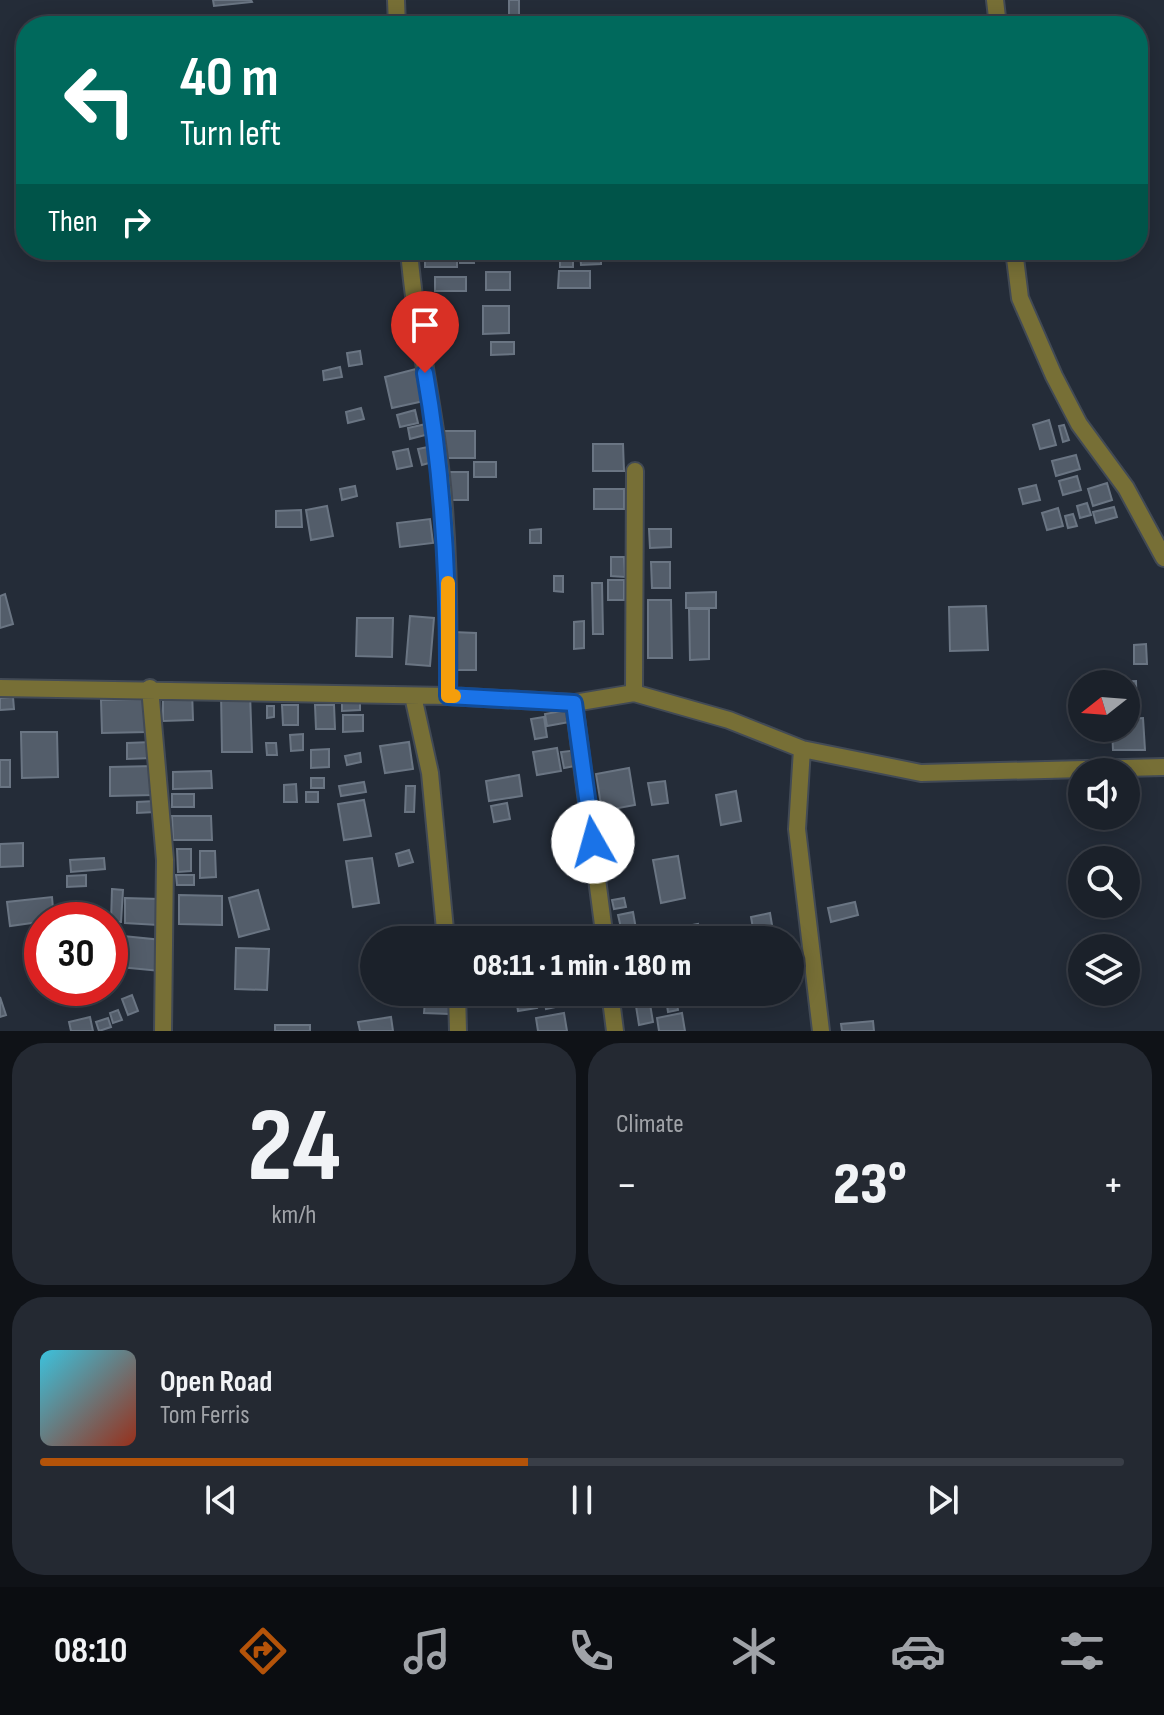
<!DOCTYPE html>
<meta charset="utf-8">
<style>
body{margin:0;font-family:"Sofia Sans Condensed",sans-serif;background:#242932;color:#f1f3f6;height:100vh;display:flex;flex-direction:column;font-size:30px;white-space:nowrap}
*{box-sizing:border-box;margin:0}
p{font-size:26px;color:#a0a3a8}
.icon{flex:none;width:44px;height:44px;fill:none;stroke:currentColor;stroke-width:2;stroke-linecap:round;stroke-linejoin:round}
.map{position:relative;height:1031px;overflow:hidden}
.panel{display:flex;flex-direction:column;gap:12px;padding:12px;background:#0f1217;flex:1}
.panel>*{flex:none}
.top-card{position:absolute;left:16px;top:16px;width:1132px;height:244px;border-radius:32px;box-shadow:0 4px 20px #0003,0 0 0 2px #393e47;background:#00695c;color:#fff;overflow:hidden}
.needle{width:52px;rotate:253deg}
.controls{position:absolute;left:1068px;top:670px;display:grid;gap:16px}
.controls a{display:grid;place-items:center;width:72px;height:72px;border-radius:50%;background:#1b212a;box-shadow:0 4px 20px #0003,0 0 0 2px #393e47;font-size:40px}
.speed{position:absolute;left:24px;top:902px;display:flex;gap:16px;font-size:40px;font-weight:700;text-align:center}
.speed>*{display:grid;place-content:center;width:104px;height:104px;border-radius:50%;background:#1b212a;box-shadow:0 4px 20px #0003,0 0 0 2px #393e47;line-height:1}
.speed .limit{border:12px solid #d22;background:#fff;color:#111}
.pin{position:absolute;display:grid;place-items:center;width:68px;height:68px;color:#fff;margin:-82px -34px;border-radius:50% 50% 50% 0;rotate:-45deg;box-shadow:0 0 8px #0007}
.pin .icon{rotate:45deg}
.me{position:absolute;width:88px;margin:-44px;rotate:353deg;stroke-linejoin:round;filter:drop-shadow(0 0 6px #0008)}
.turn{display:flex;align-items:center;gap:28px;height:168px;padding:0 32px;font-size:36px}
.turn .icon{width:104px;height:104px;stroke-width:2.5}
.turn b{display:block;font-size:56px;line-height:68px}
.then{display:flex;align-items:center;height:76px;padding:0 32px;background:#0003;gap:16px;font-size:30px}
.big{font-size:60px;font-weight:800;line-height:1.1}
.panel .widget{flex:1;display:flex;flex-direction:column;justify-content:center;gap:12px;min-width:0;padding:0 28px;border-radius:32px;background:#242932}
.panel .dial{align-items:center;gap:0}
.dial b{font-size:104px;line-height:1}
.song{display:flex;align-items:center;gap:24px}
.cover{width:96px;height:96px;border-radius:12px;background:linear-gradient(135deg,hsl(190 70% 55%),hsl(10 70% 35%))}
.played{height:8px;border-radius:4px;background:linear-gradient(90deg,#b45309 45%,#393e47 45%)}
.keys{display:flex;justify-content:space-around;direction:ltr}
.heat{display:flex;justify-content:space-between;align-items:center;font-size:44px;direction:ltr}
.panel .tiles{flex:1;display:grid;gap:12px;grid-template-columns:1fr 1fr}
.widget:last-child{grid-column:span 2}
.trip{position:absolute;left:360px;top:926px;width:444px;height:80px;border-radius:40px;background:#1b212a;box-shadow:0 4px 20px #0003,0 0 0 2px #393e47;font-weight:800;line-height:80px;text-align:center}
.menu{display:flex;height:128px;justify-content:space-around;align-items:center;background:#0b0d11;color:#a0a3a8}
.menu .icon{width:56px;height:56px}
.menu .current{color:#b45309}
.menu b{font-size:36px;color:#f1f3f6}
.map>svg:first-child{display:block}
</style>
<div class="map">
<svg width="1164" height="1031" viewBox="0 0 1164 1031">
<rect width="100%" height="100%" fill="#242c38"/>
<path fill="#535d6a" stroke="#6a7583" stroke-width="2" d="M213 0H251L252 2 214 6Z
M509 0H519V17H509Z
M425 250H457V267H425Z
M460 250H473L474 263H460Z
M580 251H601V264L581 265Z
M560 254H573V267H560Z
M559 271H590V288H558Z
M486 272H510V290H486Z
M435 277H466V291H435Z
M483 306H509V333L483 334Z
M431 337H446V350H430Z
M491 342H514V354L491 355Z
M360 351 362 364 349 366 347 353Z
M340 367 342 377 324 380 323 371Z
M416 369 424 401 392 408 385 377Z
M361 408 364 419 348 423 346 412Z
M415 410 418 423 400 427 397 415Z
M1049 420 1056 445 1040 449 1033 425Z
M426 424 429 434 410 439 408 428Z
M1064 425 1069 440 1063 442 1059 426Z
M444 431H475V458H444Z
M593 444H623L624 471H593Z
M433 446 436 461 422 465 418 449Z
M408 449 412 466 397 469 393 452Z
M1076 455 1080 469 1056 476 1052 461Z
M474 462H496V477H474Z
M448 472H468V500H448Z
M1077 476 1081 490 1063 495 1059 481Z
M1107 483 1112 500 1093 506 1088 489Z
M1036 485 1040 500 1023 504 1019 489Z
M355 486 357 496 342 500 340 489Z
M594 489H624V509H594Z
M1087 503 1091 515 1080 518 1077 506Z
M327 506 333 536 311 540 306 510Z
M1114 507 1117 517 1096 523 1093 512Z
M1058 508 1063 526 1047 530 1042 513Z
M301 510 302 527H276V511Z
M1073 514 1077 526 1068 528 1065 516Z
M430 519 433 543 400 547 397 523Z
M541 529V543H530V530Z
M649 529H671V547L650 548Z
M611 557H624L625 577 611 576Z
M651 562H670V588H652Z
M554 576H563V592L554 591Z
M608 580H624V600H608Z
M592 583H602L603 634H593Z
M716 592V608H686V593Z
M5 594 13 624 0 628V596Z
M648 600H671L672 658H648Z
M986 606 988 650 950 651 949 607Z
M689 609H709V659L690 660Z
M410 616 434 618 430 666 406 664Z
M357 618H393L392 657 356 656Z
M584 621V648L574 649V622Z
M453 632 476 633V670H453Z
M1146 644 1147 664H1134V645Z
M1136 681 1137 715H1126V684L1112 682Z
M192 690 193 720 163 721V691Z
M250 692 252 752H222L221 693Z
M360 695V710L342 711V696Z
M13 697 14 709 0 710V698Z
M146 699 147 732 102 733 101 700Z
M282 705H298V725H283Z
M315 705H334L335 729H316Z
M267 706H274V717L267 718Z
M573 709 575 721 547 726 545 714Z
M343 715H363V731L343 732Z
M544 717 547 737 535 739 531 719Z
M1143 718 1145 750H1113L1112 728H1126V719Z
M21 732H57L58 777 22 778Z
M303 734V750L291 751 290 735Z
M152 742V758L127 759V743Z
M409 742 413 769 385 773 380 746Z
M266 743H276L277 755H267Z
M557 748 561 771 537 775 533 752Z
M329 749V767L311 768V750Z
M578 750 580 765 564 768 561 752Z
M360 753 361 762 347 765 345 756Z
M0 760H10V787H0Z
M154 766V795L110 796V767Z
M629 768 635 805 602 811 596 774Z
M211 771 212 788 173 789V772Z
M519 775 522 796 489 801 486 781Z
M311 778H324V788H311Z
M665 781 668 803 652 805 648 783Z
M364 782 366 792 341 796 339 786Z
M296 784 297 802H284V785Z
M406 786H415L414 812H405Z
M736 791 741 821 721 825 716 795Z
M306 792H318V802H306Z
M172 794H194V807H172Z
M364 800 371 836 344 840 338 804Z
M155 801V812L137 813V802Z
M507 803 510 819 494 822 491 806Z
M172 816H211L212 840H173Z
M23 843V866L0 867V844Z
M177 849H191V871L178 872Z
M409 850 413 862 399 866 396 854Z
M200 851H215L216 877 200 878Z
M678 856 685 898 661 903 653 860Z
M104 858 105 869 71 872 70 860Z
M372 858 379 903 353 907 346 861Z
M86 875V886L67 887V876Z
M176 875H194V885H177Z
M112 889 123 890 121 922H111Z
M258 890 269 929 239 937 229 898Z
M179 895 222 896V925L179 924Z
M52 897 54 920 10 926 7 902Z
M125 898 159 899 158 925 125 923Z
M624 898 626 907 614 909 612 900Z
M855 902 858 915 831 922 828 908Z
M633 912 636 929 622 932 618 915Z
M770 913 774 937 755 940 751 917Z
M698 924 700 940H667L665 930Z
M661 930 663 940H636L635 934Z
M525 933 526 940H506L505 936Z
M546 934 547 940H534L533 936Z
M123 936 162 940 160 971 120 967Z
M236 948 269 949 267 990 235 989Z
M502 992H509L511 1003 505 1005Z
M515 992H534L537 1008 518 1011Z
M543 992H563L565 1005 546 1009Z
M620 992H653V996L621 1001Z
M132 995 138 1011 128 1015 122 999Z
M0 997 6 1015 0 1017Z
M676 997 678 1010 668 1012 666 999Z
M425 1001 450 1002 449 1014 424 1013Z
M650 1004 653 1022 639 1025 636 1006Z
M118 1010 122 1020 113 1023 110 1013Z
M564 1013 567 1031H538L536 1018Z
M682 1013 685 1031H659L657 1018Z
M90 1017 93 1031H71L69 1022Z
M391 1017 393 1031H360L358 1022Z
M108 1018 111 1027 99 1031 96 1022Z
M873 1021 874 1031H842L841 1024Z
M275 1025H310V1031H275Z"/>
<g fill="none" stroke-linecap="round" stroke-linejoin="round">
<g stroke="#424a55" stroke-width="20">
<path id="street" d="M396 0 397 26
M995 0 998 26
M409 250C414 316 428 379 437 444 449 527 449 612 448 696
M1014 250 1020 298 1054 376 1079 424 1126 488 1164 558
M0 688 448 696 574 703 634 693 729 720 802 749 797 829 821 1031
M150 688 165 860 163 1031
M634 693 635 471
M413 696 430 773 446 940
M574 703 605 940
M802 749 921 773 1164 767
M457 992 458 1031
M610 992 615 1031"/>
</g>
<use href="#street" stroke="#776f36" stroke-width="16"/>
</g>
<g fill="none" stroke-linecap="round" stroke-linejoin="round">
<g stroke="#114b97" stroke-width="20">
<path id="route" d="M425 373C444 480 449 587 448 696L574 703 593 842"/>
</g>
<use href="#route" stroke="#1a73e8" stroke-width="14"/>
<path stroke="#f59e0b" stroke-width="14" d="M448 583V696H454"/>
</g>
</svg>
<div class="controls">
<a><svg class="needle" viewBox="-14 -14 28 28"><path d="M0-13l5 13h-10z" fill="#e53935"/><path d="M0 13l5-13h-10z" fill="#a0a3a8"/></svg></a>
<a><svg class="icon" aria-label="sound" viewBox="0 0 24 24"><path d="M4 9h4l5-4v14l-5-4H4zM17 9q2 3 0 6"/></svg></a>
<a><svg class="icon" aria-label="search" viewBox="0 0 24 24"><circle cx="10" cy="10" r="6"/><path d="M15 15l6 6"/></svg></a>
<a><svg class="icon" aria-label="layers" viewBox="0 0 24 24"><path d="M12 4l9 5-9 5-9-5zM3 14l9 5 9-5"/></svg></a>
</div>
<div class="speed"><div class="limit">30</div></div>
<div class="pin" style="left:425px;top:373px;background:#d93025"><svg class="icon" aria-label="arrive" viewBox="0 0 24 24"><path d="M6 21V4h12l-3 4 3 4H6"/></svg></div>
<svg class="me" style="left:593px;top:842px" viewBox="-20 -20 40 40"><circle r="19" fill="#fff"/><path d="M0-13L10 11 0 6-10 11z" fill="#1a73e8"/></svg>
<div class="trip">08:11 · 1 min · 180 m</div>
<div class="top-card">
<div class="turn"><svg class="icon" aria-label="left" viewBox="0 0 24 24"><path d="M17 20v-9H6M10 6l-5 5 5 5"/></svg><div><b>40 m</b>Turn left</div></div>
<div class="then">Then<svg class="icon" aria-label="right" viewBox="0 0 24 24"><path d="M7 20v-9h11M14 6l5 5-5 5"/></svg></div>
</div>
</div>
<section class="panel">
<div class="tiles">
<div class="widget dial"><b>24</b><p>km/h</p></div>
<div class="widget"><p>Climate</p>
<div class="heat"><a>−</a><b class="big">23°</b><a>+</a></div>
</div>
<div class="widget">
<div class="song"><i class="cover"></i><div><b>Open Road</b><p>Tom Ferris</p></div></div>
<div class="played"></div>
<div class="keys"><svg class="icon" aria-label="previous" viewBox="0 0 24 24"><path d="M18 5L8 12l10 7zM5 5v14"/></svg><svg class="icon" aria-label="pause" viewBox="0 0 24 24"><path d="M8 5v14M16 5v14"/></svg><svg class="icon" aria-label="next" viewBox="0 0 24 24"><path d="M6 5l10 7-10 7zM19 5v14"/></svg></div>
</div>
</div>
</section>
<nav class="menu">
<b>08:10</b>
<svg class="icon current" aria-label="directions" viewBox="0 0 24 24"><path d="M12 3l9 9-9 9-9-9zM9 14v-3h6M13 9l2 2-2 2"/></svg>
<svg class="icon" aria-label="music" viewBox="0 0 24 24"><path d="M9 18V5l10-2v13"/><circle cx="6" cy="18" r="3"/><circle cx="16" cy="16" r="3"/></svg>
<svg class="icon" aria-label="phone" viewBox="0 0 24 24"><path d="M5 4h4l2 5-3 2q2 4 5 5l2-3 5 2v4C11 20 4 13 5 4z"/></svg>
<svg class="icon" aria-label="climate" viewBox="0 0 24 24"><path d="M12 3v18M4 7l16 10M4 17L20 7"/></svg>
<svg class="icon" aria-label="car" viewBox="0 0 24 24"><path d="M5 17H2v-5l4-1 3-4h7l3 4 3 1v5h-3M9 17h6M6 11h13"/><circle cx="7" cy="17" r="2"/><circle cx="17" cy="17" r="2"/></svg>
<svg class="icon" aria-label="filters" viewBox="0 0 24 24"><path d="M4 7h16M4 17h16"/><circle cx="9" cy="7" r="2"/><circle cx="15" cy="17" r="2"/></svg>
</nav>
